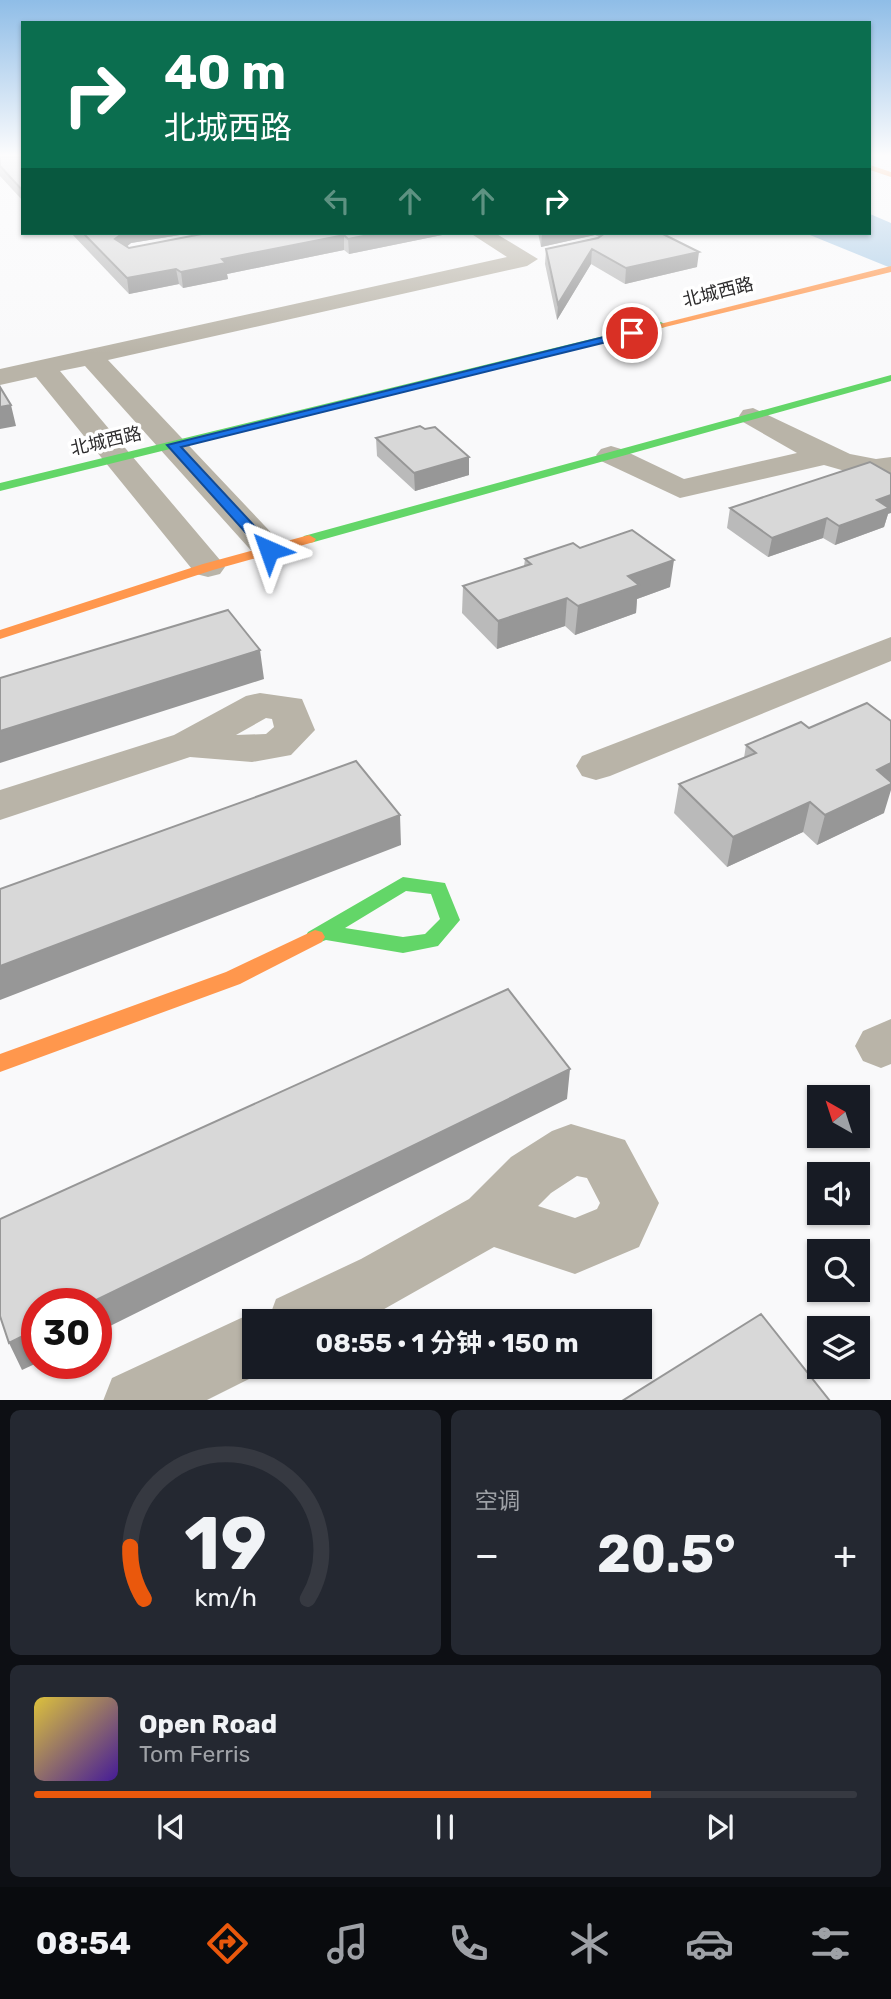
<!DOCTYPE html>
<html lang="zh">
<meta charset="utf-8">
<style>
body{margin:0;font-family:Rubik,"Noto Sans SC",sans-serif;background:#242831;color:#f1f3f6;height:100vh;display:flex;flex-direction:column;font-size:26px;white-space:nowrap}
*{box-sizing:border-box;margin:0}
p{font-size:23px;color:#9ea1a6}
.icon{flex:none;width:38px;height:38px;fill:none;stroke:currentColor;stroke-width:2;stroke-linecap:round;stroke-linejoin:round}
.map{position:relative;height:1400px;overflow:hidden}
.sheet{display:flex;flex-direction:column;gap:10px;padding:10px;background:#0d0f14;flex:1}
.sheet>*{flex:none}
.hud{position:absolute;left:21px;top:21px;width:850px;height:214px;border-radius:0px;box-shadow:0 2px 5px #0004;background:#0b6e4f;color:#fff;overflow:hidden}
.needle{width:46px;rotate:321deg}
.tools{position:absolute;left:807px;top:1085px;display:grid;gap:14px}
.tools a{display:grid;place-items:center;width:63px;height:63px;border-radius:0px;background:#171b24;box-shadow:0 2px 5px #0004;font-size:35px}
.speed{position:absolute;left:21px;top:1288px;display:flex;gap:14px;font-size:35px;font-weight:700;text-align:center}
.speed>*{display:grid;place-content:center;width:91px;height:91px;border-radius:50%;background:#171b24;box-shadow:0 2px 5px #0004;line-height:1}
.speed .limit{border:10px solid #d22;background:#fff;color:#111}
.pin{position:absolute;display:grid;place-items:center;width:60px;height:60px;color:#fff;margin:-30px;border:4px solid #fff;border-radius:50%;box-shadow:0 2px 7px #0007}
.me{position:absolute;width:77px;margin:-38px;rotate:317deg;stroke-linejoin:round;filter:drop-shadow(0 0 5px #0008)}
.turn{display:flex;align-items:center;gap:24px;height:147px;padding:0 28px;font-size:32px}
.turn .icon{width:91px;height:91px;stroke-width:2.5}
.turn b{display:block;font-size:49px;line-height:60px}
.lanes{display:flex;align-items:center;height:66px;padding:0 28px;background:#0003;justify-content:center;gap:35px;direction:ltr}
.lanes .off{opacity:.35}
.big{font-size:52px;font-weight:700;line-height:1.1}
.sheet .widget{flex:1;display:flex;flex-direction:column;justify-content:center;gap:10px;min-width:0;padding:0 24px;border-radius:10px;background:#242831}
.sheet .dial{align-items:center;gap:0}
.dial svg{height:182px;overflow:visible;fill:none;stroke:#363941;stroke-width:7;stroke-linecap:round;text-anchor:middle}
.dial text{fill:#f1f3f6;stroke:none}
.song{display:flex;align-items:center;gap:21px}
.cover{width:84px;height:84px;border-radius:10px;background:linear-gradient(135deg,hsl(50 70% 55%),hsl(260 70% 35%))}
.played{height:7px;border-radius:4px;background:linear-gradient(90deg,#ea580c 75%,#363941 75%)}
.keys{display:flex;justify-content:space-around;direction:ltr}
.heat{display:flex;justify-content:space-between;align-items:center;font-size:38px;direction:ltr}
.sheet .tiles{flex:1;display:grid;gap:10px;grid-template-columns:1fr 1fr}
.widget:last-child{grid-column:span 2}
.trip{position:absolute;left:242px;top:1309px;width:410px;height:70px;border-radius:0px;background:#171b24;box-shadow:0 2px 5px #0004;font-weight:700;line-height:70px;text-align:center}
.dock{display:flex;height:112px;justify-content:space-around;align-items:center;background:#090b0e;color:#9ea1a6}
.dock .icon{width:49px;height:49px}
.dock .selected{color:#ea580c}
.dock b{font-size:32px;color:#f1f3f6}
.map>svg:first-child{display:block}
</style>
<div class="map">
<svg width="891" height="1401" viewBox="0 0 891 1401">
<rect width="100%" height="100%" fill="#f9f9fa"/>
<path fill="#a9cbe6" d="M870 214 891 223V268L805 233H870Z"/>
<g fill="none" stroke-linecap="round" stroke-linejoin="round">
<path fill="#b9b4a8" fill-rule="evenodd" d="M470 233H495L538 259 527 266 108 360 281 543 285 550 281 557 269 560 257 557 85 366 60 371 220 560 225 567 220 574 208 577 196 574 36 377 0 385V369L507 257Z
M753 408 850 454 876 459 891 457V475H859L824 465 680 498 601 461 596 455 601 449 611 446 621 449 684 479 797 453 743 422 739 416 743 410Z
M891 637V661L610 776 596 780 582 776 576 766 582 756Z
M260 693 302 699 315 730 291 755 252 762 190 757 0 820V790L174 735 246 696ZM266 718 272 719 274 727 266 734 236 735Z
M891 1019V1064L881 1068 863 1061 855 1046 863 1031Z
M571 1124 625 1140 659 1203 639 1247 575 1274 494 1247 363 1321H254V1367H273L205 1401H103L112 1378 254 1312 269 1318 276 1299 361 1259 469 1199 511 1157 552 1131ZM577 1176 587 1178 600 1203 597 1209 575 1218 538 1206 551 1193Z"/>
<path fill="#63d668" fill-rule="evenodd" d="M661 322 666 325 665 327 0 491V483Z
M891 375V381L314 542 309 543 302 539 304 536Z
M403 877 445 883 447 888 460 920 438 946 403 953 326 940 315 944 308 942 305 937 308 932ZM406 891 431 894 440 919 425 934 403 937 345 928Z"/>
<path fill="#ff974d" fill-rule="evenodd" d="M870 165 891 172V177L870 170Z
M891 266V272L661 328 656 325Z
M309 535 316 539 314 542 213 570 0 639V630L203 564Z
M315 930 322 932 325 937 322 942 240 984 0 1072V1054L226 972Z"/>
</g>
<path fill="#bababa" d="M0 157H23V201L0 176Z
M71 233H192L131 243 127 246 129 248 207 233H452L349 254 344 250 227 274 228 279 183 288 179 284 129 294Z
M538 233H661L697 267 625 284 591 264 557 320 545 264 546 249 599 237 595 235 541 247Z
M425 429 469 457V475L415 491 377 456 376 438Z
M730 508 888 514 884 527 835 545 823 538 768 557 727 528Z
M580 548 670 587 637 599 636 613 575 635 565 626 497 649 462 613 463 586 524 566 525 559Z
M746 745 884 813 817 845 803 832 727 867 674 813 679 784 744 758Z"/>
<path fill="#979797" d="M123 233H192L131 243 118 254 115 239Z
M379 233H452L349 254 348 239Z
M542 233H596L595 235 541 247Z
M344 235V250L227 274 228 279 183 288 181 272 222 259Z
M592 249 591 264 557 320 558 304Z
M699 252 697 267 625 284 626 268Z
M176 269 179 284 129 294 127 278Z
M11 405 16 426 0 429V407Z
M469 457V475L415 491 414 473Z
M891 495V513L888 514 884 527 835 545 839 526 877 500Z
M827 518 823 538 768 557 772 538Z
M674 560 670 587 637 599 636 613 575 635 578 606 628 576Z
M567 598 565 626 497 649 498 621Z
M260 650 264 679 0 763V731Z
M891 763V790L884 813 817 845 825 815 877 770Z
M810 802 803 832 727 867 733 837Z
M400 815 401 845 0 1000V966Z
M570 1069 567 1099 96 1333V1304H88Z
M37 1329V1363L22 1370 9 1343Z"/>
<path fill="#d8d8d8" stroke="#979797" stroke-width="2" d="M0 157H23V191L0 166Z
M83 233H123L115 239 129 248 207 233H379L348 239 344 235 222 259 226 263 181 272 176 269 127 278Z
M605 233H661L699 252 626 268 592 249 558 304 546 249 598 238Z
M0 387 11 405 0 407Z
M420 426 425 429 435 427 469 457 414 473 376 438Z
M870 462 891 474V495L877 500 889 508 839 526 827 518 772 538 730 508Z
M632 530 674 560 628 576 639 585 578 606 567 598 498 621 463 586 531 564 525 559 573 543 580 548Z
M228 610 260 650 0 731V678Z
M867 703 891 721V763L877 770 891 782V784L825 815 810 802 733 837 679 784 756 753 746 745 801 722 809 728Z
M356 761 400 815 0 966V889Z
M508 989 570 1069 88 1304H37V1329L9 1343 0 1316V1219Z
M761 1314 830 1401H622Z"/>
<linearGradient id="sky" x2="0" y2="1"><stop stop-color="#8fbde7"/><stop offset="0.44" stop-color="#fcfcfd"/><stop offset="1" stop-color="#fcfcfd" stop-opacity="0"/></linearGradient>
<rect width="891" height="353" fill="url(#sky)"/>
<path fill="#1a73e8" stroke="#114b97" stroke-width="2" d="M632 330 637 333 635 335 181 447 274 547V553H264L167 445Z"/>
<g text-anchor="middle" stroke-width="7" stroke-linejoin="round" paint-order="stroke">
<g font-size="18" fill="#2c2b2c" stroke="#fff">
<text transform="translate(718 292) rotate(-14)" y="6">北城西路</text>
<text transform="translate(106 441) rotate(-13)" y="6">北城西路</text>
</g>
</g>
</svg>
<div class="tools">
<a><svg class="needle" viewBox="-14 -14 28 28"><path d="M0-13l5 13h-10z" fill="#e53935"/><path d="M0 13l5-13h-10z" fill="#9ea1a6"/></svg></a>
<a><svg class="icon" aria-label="sound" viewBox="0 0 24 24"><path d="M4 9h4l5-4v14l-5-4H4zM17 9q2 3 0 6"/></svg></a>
<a><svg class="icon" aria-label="search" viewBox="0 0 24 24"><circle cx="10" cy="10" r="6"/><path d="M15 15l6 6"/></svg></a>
<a><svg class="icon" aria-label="layers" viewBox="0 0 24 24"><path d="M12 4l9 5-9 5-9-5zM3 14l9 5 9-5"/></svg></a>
</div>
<div class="speed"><div class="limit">30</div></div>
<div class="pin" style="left:632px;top:333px;background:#d93025"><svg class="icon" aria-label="arrive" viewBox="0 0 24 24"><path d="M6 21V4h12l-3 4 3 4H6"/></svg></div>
<svg class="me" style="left:269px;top:550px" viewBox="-20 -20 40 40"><path d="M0-17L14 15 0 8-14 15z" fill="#1a73e8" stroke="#fff" stroke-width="4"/></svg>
<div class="trip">08:55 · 1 分钟 · 150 m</div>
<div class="hud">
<div class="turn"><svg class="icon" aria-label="right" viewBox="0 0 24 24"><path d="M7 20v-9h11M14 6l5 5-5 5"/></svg><div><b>40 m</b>北城西路</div></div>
<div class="lanes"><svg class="icon off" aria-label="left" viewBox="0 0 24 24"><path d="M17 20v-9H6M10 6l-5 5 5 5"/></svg><svg class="icon off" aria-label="ahead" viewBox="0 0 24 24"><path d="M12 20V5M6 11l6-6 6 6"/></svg><svg class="icon off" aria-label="ahead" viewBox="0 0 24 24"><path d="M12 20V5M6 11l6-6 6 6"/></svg><svg class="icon" aria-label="right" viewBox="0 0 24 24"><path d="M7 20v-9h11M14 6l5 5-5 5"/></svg></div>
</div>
</div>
<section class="sheet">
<div class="tiles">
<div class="widget dial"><svg viewBox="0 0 100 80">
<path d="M14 69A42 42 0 1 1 86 69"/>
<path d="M14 69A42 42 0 0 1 8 46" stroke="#ea580c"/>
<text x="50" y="56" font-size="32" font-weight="700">19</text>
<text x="50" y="72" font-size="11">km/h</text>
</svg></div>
<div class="widget"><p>空调</p>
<div class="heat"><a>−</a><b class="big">20.5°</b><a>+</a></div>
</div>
<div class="widget">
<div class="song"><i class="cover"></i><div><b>Open Road</b><p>Tom Ferris</p></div></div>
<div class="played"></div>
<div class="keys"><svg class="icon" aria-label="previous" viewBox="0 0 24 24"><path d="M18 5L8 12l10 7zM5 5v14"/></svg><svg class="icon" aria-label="pause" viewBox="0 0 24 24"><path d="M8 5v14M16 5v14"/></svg><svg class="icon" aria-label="next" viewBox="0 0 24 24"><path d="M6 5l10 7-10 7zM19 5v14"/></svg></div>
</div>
</div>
</section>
<nav class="dock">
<b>08:54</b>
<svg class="icon selected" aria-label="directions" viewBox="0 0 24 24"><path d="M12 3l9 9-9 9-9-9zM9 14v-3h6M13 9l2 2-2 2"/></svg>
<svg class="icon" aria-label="music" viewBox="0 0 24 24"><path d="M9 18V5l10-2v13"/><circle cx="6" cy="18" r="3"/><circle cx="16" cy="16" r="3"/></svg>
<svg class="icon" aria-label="phone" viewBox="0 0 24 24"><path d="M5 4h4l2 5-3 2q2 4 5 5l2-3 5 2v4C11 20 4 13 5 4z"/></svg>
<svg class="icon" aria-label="climate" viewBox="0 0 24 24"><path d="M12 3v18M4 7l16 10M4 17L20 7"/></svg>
<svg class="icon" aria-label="car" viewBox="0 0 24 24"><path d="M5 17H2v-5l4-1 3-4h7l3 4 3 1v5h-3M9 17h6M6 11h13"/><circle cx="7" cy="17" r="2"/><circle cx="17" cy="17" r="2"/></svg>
<svg class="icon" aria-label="filters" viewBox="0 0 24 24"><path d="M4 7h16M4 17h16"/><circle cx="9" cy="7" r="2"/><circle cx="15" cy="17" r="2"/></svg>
</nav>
